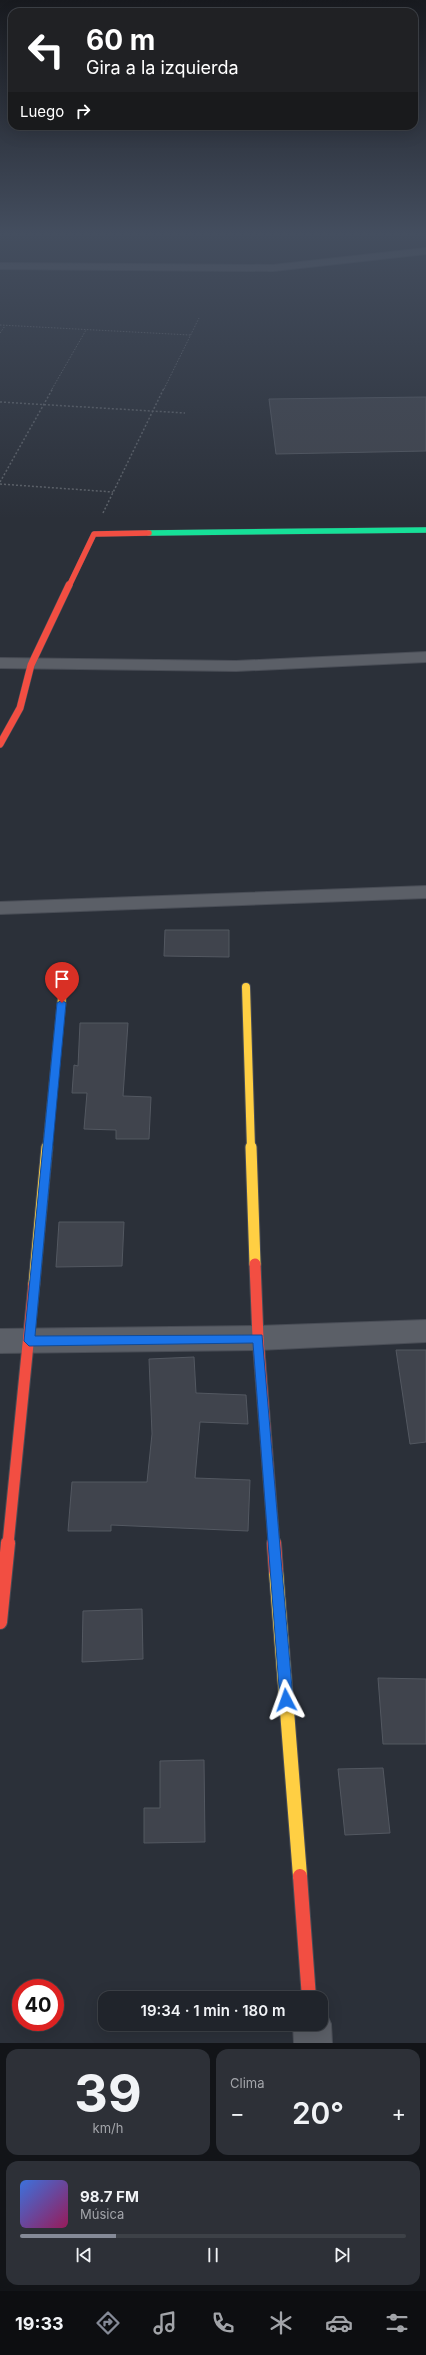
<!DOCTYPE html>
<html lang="es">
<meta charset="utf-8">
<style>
body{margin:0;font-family:Inter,sans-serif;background:#2d3037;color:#f1f3f6;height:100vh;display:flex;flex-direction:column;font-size:15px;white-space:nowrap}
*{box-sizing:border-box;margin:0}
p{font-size:13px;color:#a2a4a9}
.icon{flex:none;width:22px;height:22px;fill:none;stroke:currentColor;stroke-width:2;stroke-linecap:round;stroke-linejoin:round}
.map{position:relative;height:2043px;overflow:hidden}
.side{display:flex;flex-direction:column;gap:6px;padding:6px;background:#121418;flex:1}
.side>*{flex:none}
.hud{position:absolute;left:8px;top:8px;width:410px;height:122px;border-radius:12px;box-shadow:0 4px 16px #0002,0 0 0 1px #3d4147;background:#202124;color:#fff;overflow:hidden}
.speed{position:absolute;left:12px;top:1979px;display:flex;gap:8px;font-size:20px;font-weight:700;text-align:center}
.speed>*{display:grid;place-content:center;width:52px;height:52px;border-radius:50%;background:#20242b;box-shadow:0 4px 16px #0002,0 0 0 1px #3d4147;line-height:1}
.speed .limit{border:6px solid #d22;background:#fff;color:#111}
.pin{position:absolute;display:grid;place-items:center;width:34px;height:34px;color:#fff;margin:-41px -17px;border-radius:50% 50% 50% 0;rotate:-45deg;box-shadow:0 0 4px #0007}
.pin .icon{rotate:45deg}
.me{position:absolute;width:44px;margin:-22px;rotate:356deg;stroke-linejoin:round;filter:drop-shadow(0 0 3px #0008)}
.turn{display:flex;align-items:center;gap:14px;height:84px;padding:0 12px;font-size:18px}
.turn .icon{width:52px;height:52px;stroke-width:2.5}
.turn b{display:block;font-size:28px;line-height:34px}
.then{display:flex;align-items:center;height:38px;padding:0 12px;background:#0003;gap:8px;font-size:15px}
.big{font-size:30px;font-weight:600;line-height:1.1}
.side .widget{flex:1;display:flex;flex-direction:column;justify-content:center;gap:6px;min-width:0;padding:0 14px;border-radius:12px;background:#2d3037}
.side .dial{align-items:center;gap:0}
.dial b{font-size:52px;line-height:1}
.song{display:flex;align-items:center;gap:12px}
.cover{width:48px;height:48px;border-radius:6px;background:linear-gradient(135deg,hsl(220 70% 55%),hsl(330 70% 35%))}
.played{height:4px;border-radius:2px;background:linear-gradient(90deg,#858a97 25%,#3d4147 25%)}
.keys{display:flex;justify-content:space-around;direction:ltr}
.heat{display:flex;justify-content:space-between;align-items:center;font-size:22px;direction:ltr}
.side .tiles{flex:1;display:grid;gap:6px;grid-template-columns:1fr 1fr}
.widget:last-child{grid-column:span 2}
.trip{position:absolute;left:98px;top:1991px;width:230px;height:40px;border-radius:12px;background:#20242b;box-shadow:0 4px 16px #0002,0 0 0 1px #3d4147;font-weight:600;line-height:40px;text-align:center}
.tab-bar{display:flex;height:64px;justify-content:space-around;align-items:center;background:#0d0e11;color:#a2a4a9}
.tab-bar .icon{width:28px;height:28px}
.tab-bar .current{color:#858a97}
.tab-bar b{font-size:18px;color:#f1f3f6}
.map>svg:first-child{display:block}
</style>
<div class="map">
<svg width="426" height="2043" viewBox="0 0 426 2043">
<rect width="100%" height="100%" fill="#2b3039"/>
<path fill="#40444d" stroke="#535861" d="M426 397V451L276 454 269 399Z
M165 930H229V957L164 956Z
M80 1023H128L123 1096 151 1097 149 1139H116V1130L84 1129 87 1093H72L74 1065 78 1066Z
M59 1222H124L122 1266 56 1267Z
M396 1350H426V1442L410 1444Z
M194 1357 196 1393 246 1395 248 1424 200 1422 195 1478 250 1480 248 1531 111 1525V1531H68L72 1482H147L152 1434 149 1359Z
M142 1609 143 1659 82 1662 83 1611Z
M378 1678 426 1679V1744H383Z
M204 1760 205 1842 144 1843V1808H160V1761Z
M383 1768 390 1833 345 1835 338 1769Z"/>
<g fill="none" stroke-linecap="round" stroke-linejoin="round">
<g stroke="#494d56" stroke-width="2">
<path id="street" d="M426 248V254L273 271 0 269V263L273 265Z
M426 652V662L236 671 0 668V658L236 661Z
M426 886V898L0 914V902Z
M426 1320V1342L258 1350 0 1353V1329L258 1326Z
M321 2009 325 2011 331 2024 332 2043H294L293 2024H321Z"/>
</g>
<g stroke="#494d56" stroke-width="6">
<path id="fast" d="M149 533 426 530"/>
</g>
<g stroke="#494d56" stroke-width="10">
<path id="slow-far2" d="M246 987 251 1148
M47 1148 63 988"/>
</g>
<g stroke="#494d56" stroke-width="13">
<path id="slow-far1" d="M251 1147 255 1264
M34 1284 47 1147"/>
</g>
<g stroke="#494d56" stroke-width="16">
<path id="slow" d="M276 1571 300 1876"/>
</g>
<g stroke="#494d56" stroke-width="6">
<path id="jam-far3" d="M69 586 94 534 149 533"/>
</g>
<g stroke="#494d56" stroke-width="8">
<path id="jam-far2" d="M0 744 20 708 31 665 69 585"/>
</g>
<g stroke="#494d56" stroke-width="13">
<path id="jam-far1" d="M255 1264 258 1338 274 1544
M8 1544 34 1284"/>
</g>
<g stroke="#494d56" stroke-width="16">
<path id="jam" d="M274 1543 276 1571
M0 1622 8 1543
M300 1876 309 1998"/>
</g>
<path stroke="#5d6269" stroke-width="1" stroke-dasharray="1.5 1.5" stroke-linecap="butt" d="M0 325 190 335
M0 333 5 326
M52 389 86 330
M164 389 199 318"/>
<path stroke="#5d6269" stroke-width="1.5" stroke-dasharray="2 2" stroke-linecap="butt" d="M0 402 185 413
M0 482 53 388
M0 484 113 492
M103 513 164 388"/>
<use href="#street" fill="#5b5f67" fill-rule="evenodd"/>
<use href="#fast" stroke="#16e098" stroke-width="5.5"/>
<use href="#slow-far2" stroke="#ffcf43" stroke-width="8"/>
<use href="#slow-far1" stroke="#ffcf43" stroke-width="11"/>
<use href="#slow" stroke="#ffcf43" stroke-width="14"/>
<use href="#jam-far3" stroke="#f24e42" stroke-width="5.5"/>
<use href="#jam-far2" stroke="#f24e42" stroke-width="7"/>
<use href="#jam-far1" stroke="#f24e42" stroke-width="11"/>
<use href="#jam" stroke="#f24e42" stroke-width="14"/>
</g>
<linearGradient id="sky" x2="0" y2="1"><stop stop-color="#181a1f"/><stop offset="0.45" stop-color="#444e5f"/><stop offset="1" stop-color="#444e5f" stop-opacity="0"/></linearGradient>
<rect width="426" height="519" fill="url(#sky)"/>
<path fill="#1a73e8" stroke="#114b97" d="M62 1000 66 1003 35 1336 262 1335 293 1700 291 1704 286 1706 282 1704 280 1700 253 1343 29 1346 24 1341 57 1003Z"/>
</svg>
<div class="speed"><div class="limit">40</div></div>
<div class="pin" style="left:62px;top:1003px;background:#d93025"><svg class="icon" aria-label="arrive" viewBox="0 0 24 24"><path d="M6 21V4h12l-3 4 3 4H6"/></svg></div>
<svg class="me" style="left:286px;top:1700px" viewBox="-20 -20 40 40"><path d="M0-17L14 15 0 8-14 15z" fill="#1a73e8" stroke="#fff" stroke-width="4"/></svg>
<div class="trip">19:34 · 1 min · 180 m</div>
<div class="hud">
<div class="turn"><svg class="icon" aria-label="left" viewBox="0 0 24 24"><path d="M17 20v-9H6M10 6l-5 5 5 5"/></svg><div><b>60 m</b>Gira a la izquierda</div></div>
<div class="then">Luego<svg class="icon" aria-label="right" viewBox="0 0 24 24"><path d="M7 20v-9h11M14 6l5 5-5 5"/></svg></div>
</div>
</div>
<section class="side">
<div class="tiles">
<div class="widget dial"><b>39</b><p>km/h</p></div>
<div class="widget"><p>Clima</p>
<div class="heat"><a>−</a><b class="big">20°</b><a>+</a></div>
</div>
<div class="widget">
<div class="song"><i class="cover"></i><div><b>98.7 FM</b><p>Música</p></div></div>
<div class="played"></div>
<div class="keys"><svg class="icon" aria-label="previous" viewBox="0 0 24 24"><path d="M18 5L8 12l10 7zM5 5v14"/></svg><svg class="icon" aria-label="pause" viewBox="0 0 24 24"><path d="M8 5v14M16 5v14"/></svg><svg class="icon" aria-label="next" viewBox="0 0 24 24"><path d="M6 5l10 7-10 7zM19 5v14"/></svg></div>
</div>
</div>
</section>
<nav class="tab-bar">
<b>19:33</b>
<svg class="icon current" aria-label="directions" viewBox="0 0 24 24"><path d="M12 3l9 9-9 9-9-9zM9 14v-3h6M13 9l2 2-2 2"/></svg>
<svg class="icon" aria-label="music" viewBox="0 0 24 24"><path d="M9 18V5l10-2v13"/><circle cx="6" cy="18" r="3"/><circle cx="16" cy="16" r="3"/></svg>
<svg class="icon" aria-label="phone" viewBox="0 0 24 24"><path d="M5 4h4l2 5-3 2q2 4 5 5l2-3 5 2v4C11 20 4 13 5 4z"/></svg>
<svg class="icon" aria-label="climate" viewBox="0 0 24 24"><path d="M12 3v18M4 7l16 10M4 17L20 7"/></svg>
<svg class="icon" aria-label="car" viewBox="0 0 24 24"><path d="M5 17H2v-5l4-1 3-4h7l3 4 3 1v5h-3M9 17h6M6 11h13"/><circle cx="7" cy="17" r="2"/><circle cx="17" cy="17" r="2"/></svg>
<svg class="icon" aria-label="filters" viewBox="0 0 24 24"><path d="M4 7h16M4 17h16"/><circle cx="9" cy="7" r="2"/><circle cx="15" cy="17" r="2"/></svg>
</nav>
